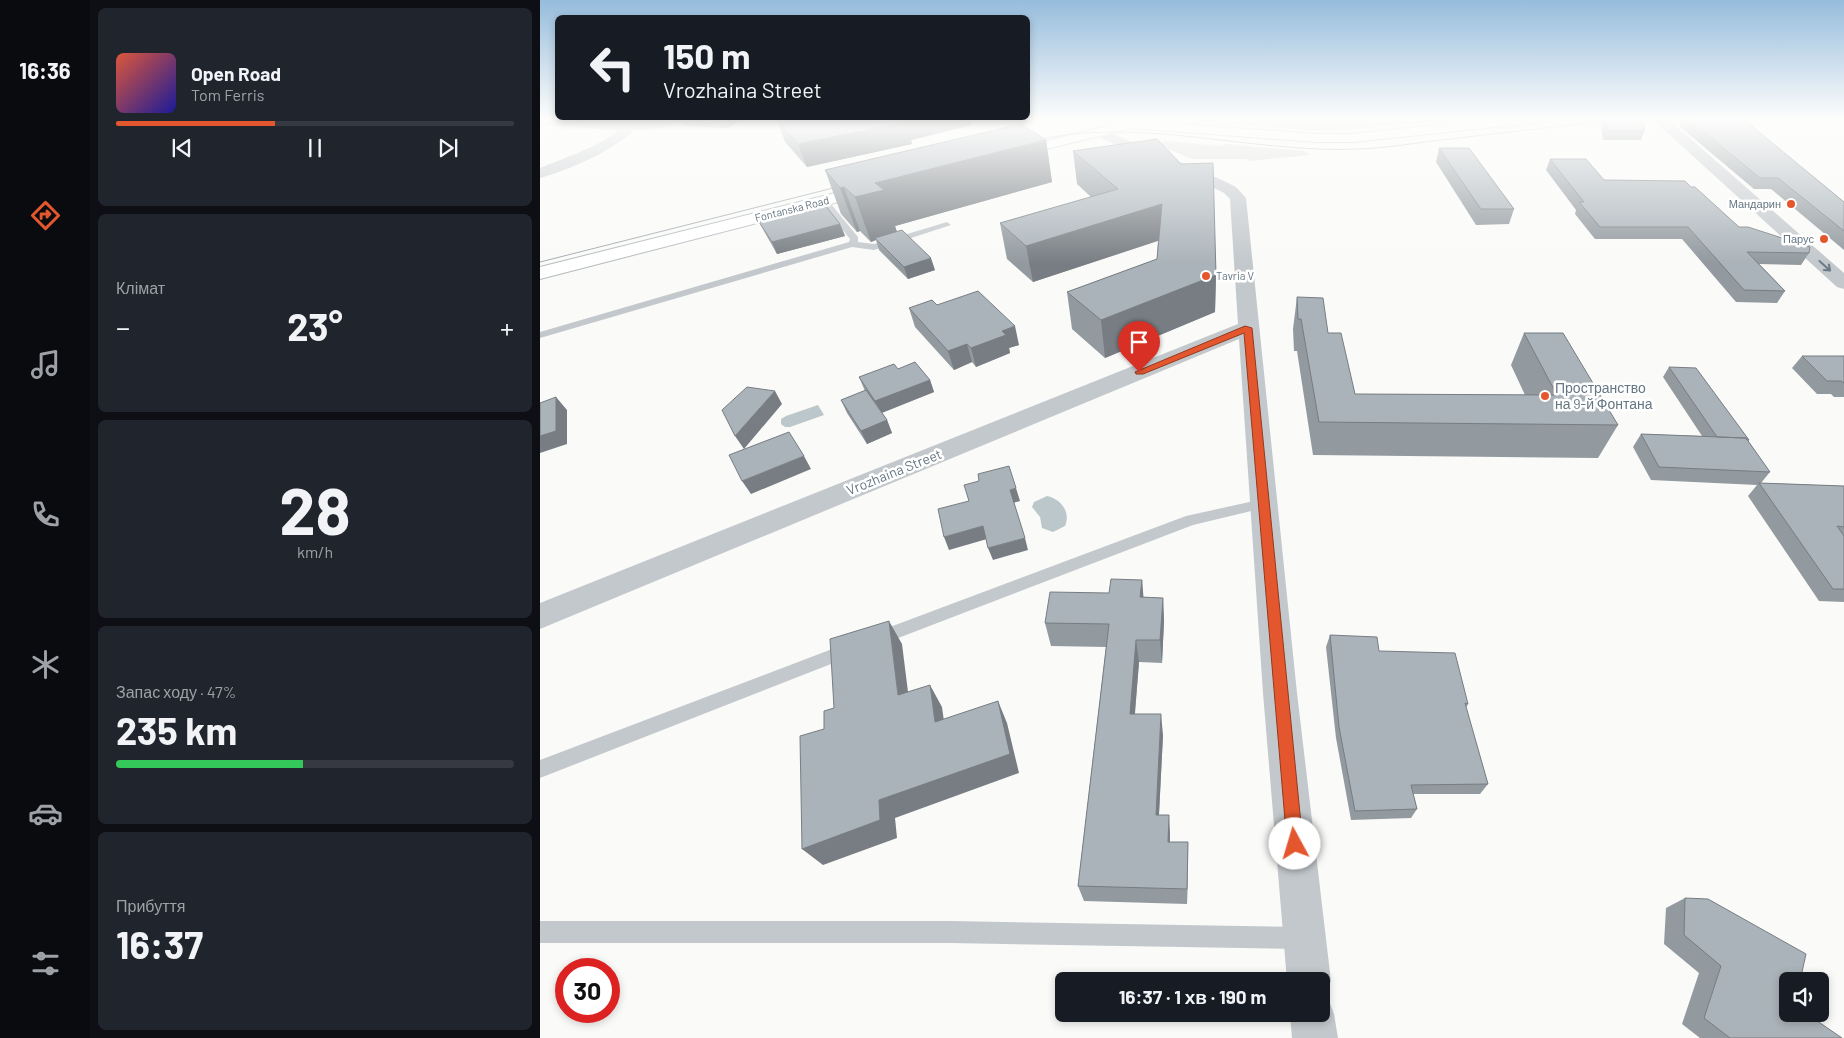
<!DOCTYPE html>
<html lang="uk">
<meta charset="utf-8">
<style>
body{margin:0;font-family:Barlow,sans-serif;background:#20242c;color:#f1f3f6;height:100vh;display:flex;flex-direction:column;font-size:19px;white-space:nowrap}
*{box-sizing:border-box;margin:0}
p{font-size:16px;color:#9ea1a6}
.icon{flex:none;width:28px;height:28px;fill:none;stroke:currentColor;stroke-width:2;stroke-linecap:round;stroke-linejoin:round}
.map{position:relative;flex:1;overflow:hidden}
.drawer{display:flex;flex-direction:column;gap:8px;padding:8px;background:#0d0f14;width:450px}
.drawer>*{flex:none}
.banner{position:absolute;left:15px;top:15px;width:475px;height:105px;border-radius:8px;box-shadow:0 2px 8px #0003;background:#171b24;color:#f1f3f6;overflow:hidden}
.fabs{position:absolute;left:1239px;top:972px;display:grid;gap:10px}
.fabs a{display:grid;place-items:center;width:50px;height:50px;border-radius:8px;background:#171b24;box-shadow:0 2px 8px #0003;font-size:25px}
.speed{position:absolute;left:15px;top:958px;display:flex;gap:10px;font-size:25px;font-weight:700;text-align:center}
.speed>*{display:grid;place-content:center;width:65px;height:65px;border-radius:50%;background:#171b24;box-shadow:0 2px 8px #0003;line-height:1}
.speed .limit{border:8px solid #d22;background:#fff;color:#111}
.pin{position:absolute;display:grid;place-items:center;width:42px;height:42px;color:#fff;margin:-51px -21px;border-radius:50% 50% 50% 0;rotate:-45deg;box-shadow:0 0 5px #0007}
.pin .icon{rotate:45deg}
.me{position:absolute;width:55px;margin:-28px;rotate:354deg;stroke-linejoin:round;filter:drop-shadow(0 0 4px #0008)}
.turn{display:flex;align-items:center;gap:18px;height:105px;padding:0 25px;font-size:22px}
.turn .icon{width:65px;height:65px;stroke-width:2.5}
.turn b{display:block;font-size:35px;line-height:42px}
.big{font-size:38px;font-weight:700;line-height:1.1}
.drawer .card{flex:1;display:flex;flex-direction:column;justify-content:center;gap:8px;min-width:0;padding:0 18px;border-radius:8px;background:#20242c}
.drawer .dial{align-items:center;gap:0}
.dial b{font-size:65px;line-height:1}
.song{display:flex;align-items:center;gap:15px}
.cover{width:60px;height:60px;border-radius:8px;background:linear-gradient(135deg,hsl(10 70% 55%),hsl(240 70% 35%))}
.played{height:5px;border-radius:2px;background:linear-gradient(90deg,#e4572e 40%,#363941 40%)}
.keys{display:flex;justify-content:space-around;direction:ltr}
.heat{display:flex;justify-content:space-between;align-items:center;font-size:28px;direction:ltr}
.charge{height:8px;border-radius:4px;background:linear-gradient(90deg,#34c759 47%,#363941 0)}
.trip{position:absolute;left:515px;top:972px;width:275px;height:50px;border-radius:8px;background:#171b24;box-shadow:0 2px 8px #0003;font-weight:700;line-height:50px;text-align:center}
main{display:flex;flex:1;min-height:0}
.dock{display:flex;flex-direction:column;width:90px;justify-content:space-around;align-items:center;background:#090b0e;color:#9ea1a6}
.dock .icon{width:35px;height:35px}
.dock .active{color:#e4572e}
.dock b{font-size:22px;color:#f1f3f6}
.map>svg:first-child{display:block}
</style>
<main>
<nav class="dock">
<b>16:36</b>
<svg class="icon active" aria-label="directions" viewBox="0 0 24 24"><path d="M12 3l9 9-9 9-9-9zM9 14v-3h6M13 9l2 2-2 2"/></svg>
<svg class="icon" aria-label="music" viewBox="0 0 24 24"><path d="M9 18V5l10-2v13"/><circle cx="6" cy="18" r="3"/><circle cx="16" cy="16" r="3"/></svg>
<svg class="icon" aria-label="phone" viewBox="0 0 24 24"><path d="M5 4h4l2 5-3 2q2 4 5 5l2-3 5 2v4C11 20 4 13 5 4z"/></svg>
<svg class="icon" aria-label="climate" viewBox="0 0 24 24"><path d="M12 3v18M4 7l16 10M4 17L20 7"/></svg>
<svg class="icon" aria-label="car" viewBox="0 0 24 24"><path d="M5 17H2v-5l4-1 3-4h7l3 4 3 1v5h-3M9 17h6M6 11h13"/><circle cx="7" cy="17" r="2"/><circle cx="17" cy="17" r="2"/></svg>
<svg class="icon" aria-label="filters" viewBox="0 0 24 24"><path d="M4 7h16M4 17h16"/><circle cx="9" cy="7" r="2"/><circle cx="15" cy="17" r="2"/></svg>
</nav>
<section class="drawer">
<div class="card">
<div class="song"><i class="cover"></i><div><b>Open Road</b><p>Tom Ferris</p></div></div>
<div class="played"></div>
<div class="keys"><svg class="icon" aria-label="previous" viewBox="0 0 24 24"><path d="M18 5L8 12l10 7zM5 5v14"/></svg><svg class="icon" aria-label="pause" viewBox="0 0 24 24"><path d="M8 5v14M16 5v14"/></svg><svg class="icon" aria-label="next" viewBox="0 0 24 24"><path d="M6 5l10 7-10 7zM19 5v14"/></svg></div>
</div>
<div class="card"><p>Клімат</p>
<div class="heat"><a>−</a><b class="big">23°</b><a>+</a></div>
</div>
<div class="card dial"><b>28</b><p>km/h</p></div>
<div class="card"><p>Запас ходу · 47%</p><b class="big">235 km</b><div class="charge"></div></div>
<div class="card"><p>Прибуття</p><b class="big">16:37</b></div>
</section>
<div class="map">
<svg width="1304" height="1038" viewBox="0 0 1304 1038">
<rect width="100%" height="100%" fill="#fafaf8"/>
<path fill="#dadfd7" d="M694 118H940L791 131 688 125Z
M625 141 681 146 686 144 764 151 770 155 710 161 706 159H652L617 144Z"/>
<path fill="#bbc7cb" d="M278 405 284 415 250 427H245L241 424V419L246 416Z
M507 496C521 499 531 512 525 526L513 532 502 528 500 517 492 507 494 502Z"/>
<g fill="none" stroke-linecap="round" stroke-linejoin="round">
<g stroke="#b3babf" stroke-width="2">
<path id="secondary" d="M961 118H1009L1003 122 813 142H776L592 128 470 158 465 157 463 154 465 151 592 120 776 134H813Z
M1297 118H1304V122L1298 121Z
M331 184 337 186 339 189 337 192 0 279V267Z"/>
</g>
<path fill="#c3c8cc" fill-rule="evenodd" d="M493 118H505L483 125 480 123Z
M281 199H287L318 237V242L334 244 407 222 411 225 334 250 312 247 0 338V332L309 242 310 239 281 203Z
M723 499 728 501 730 504 728 507 653 525 340 645 334 643 332 638 334 633 646 516Z
M308 643 314 645 316 650 314 655 0 778V760Z
M0 921H410L761 927 768 931 772 938 768 945 761 949 410 943H0Z"/>
<path fill="#c3c8cc" fill-rule="evenodd" d="M0 118 91 122 144 118C125 140 29 126 0 124Z
M559 128 682 180 696 187 706 198 757 693 791 981 784 997 788 998 794 1014 798 1038H752L750 1014H781V981H747L723 693 699 339 0 629V603L698 324 690 199 684 193 670 186 554 135 552 132 554 129Z"/>
<path fill="#c3c8cc" fill-rule="evenodd" d="M90 118H104C88 145 30 170 0 178V168C26 157 75 142 90 118Z
M1111 118H1127L1304 273V289L1297 287Z"/>
<use href="#secondary" fill="#fff" fill-rule="evenodd"/>
<path stroke="#a2aab0" stroke-width="1" d="M1287 118 1304 120
M488 142C596 114 710 154 819 149 849 148 880 142 910 139 970 132 1030 125 1090 118
M0 262 305 185"/>
</g>
<path fill="#929a9f" d="M141 118H204L188 128 145 126Z
M243 118H430L431 125 371 140 372 144 267 167 245 142 237 120Z
M1060 118H1102L1105 130 1101 140H1063Z
M1142 118H1202L1304 202V250L1231 189H1214L1139 126Z
M617 139 676 275 675 312 565 358 532 329 527 292 617 259 618 241 493 282 467 259 460 223 551 197 537 184 533 151Z
M506 140 512 182 355 226 357 232 395 270 368 279 339 250 336 240 331 242 320 231 317 232 301 214 285 170Z
M899 148 974 209 969 224 936 225 896 162Z
M1010 159 1064 180 1199 227 1269 253 1261 265 1219 264 1245 291 1237 303 1196 302 1142 239H1055L1035 214 1036 210 1006 170Z
M219 222 300 224 305 236 237 254 225 233Z
M757 297 788 333 815 394 985 395 971 365 984 333 1078 425 1058 458 773 455 757 351H754L753 329Z
M397 305 479 345 469 348 470 353 436 367 432 362 414 370 375 327 369 308Z
M1262 356H1304V397H1294L1291 394H1277L1252 368Z
M1129 367 1209 440 1208 441 1230 472 1221 483 1304 486V602L1279 601 1208 496 1217 485 1111 480 1093 447 1101 434 1162 436 1123 377Z
M358 369 390 380 394 392 342 413 347 420 352 433 327 444 307 413 301 400 325 391 319 377Z
M602 580 603 597 623 598 624 621 622 663 599 662 595 714 623 735 619 815 630 833V842H648L647 904 544 901 538 886 566 647 511 646 505 623 569 593Z
M790 635 839 651 928 704 926 708 948 784 940 794H873L877 809 871 818 811 820 796 738 786 647Z
M1145 898 1248 1014 1302 1038H1160L1142 1024 1159 973 1124 944 1126 908Z"/>
<path fill="#777d82" d="M184 118H204L188 128Z
M362 118H430L431 125 371 140 372 144 267 167 258 144Z
M506 140 512 182 355 226 358 235 335 238 336 240 331 242 315 197 335 183Z
M304 187 320 231 317 232 300 188Z
M622 204 623 239 493 282 486 246Z
M300 224 305 236 237 254 232 242Z
M391 258 395 270 368 279 364 267Z
M676 275 675 312 565 358 561 320Z
M475 326 479 345 469 348 470 353 436 367 431 348 462 331Z
M427 344 432 362 414 370 408 351Z
M390 380 394 392 341 413 335 401Z
M235 391 242 404 204 449 195 436Z
M16 397 27 410V444L0 453V436Z
M347 420 352 433 327 444 321 431Z
M264 456 271 469 211 494 202 481Z
M476 488 480 501 473 503 470 490Z
M443 526 447 539 409 550 404 537Z
M485 538 488 550 453 560 448 548Z
M602 580 604 603 600 597Z
M623 598 624 621 622 663 620 640Z
M349 621 362 644 371 716 358 695Z
M596 640 599 662 593 734 590 714Z
M390 685 402 707 407 743 395 722Z
M458 701 467 723 479 773 355 818 357 838 283 865 262 849 339 800Z
M621 714 623 735 618 832 616 815Z
M629 815 630 833 629 858 628 842Z
M648 842V859L647 904V889Z"/>
<path fill="#aab3b9" stroke="#777d82" d="M243 118H362L366 122 258 144 237 120Z
M1065 118H1102L1105 130H1067Z
M1147 118H1202L1304 202V231L1238 178H1220Z
M481 124 506 140 335 183 344 190 315 197 304 187 300 188 285 170Z
M617 139 641 164 673 163 676 275 561 320 527 292 617 259 622 204 486 246 460 223 578 189 533 151Z
M899 148H929L974 209H941Z
M1010 159H1046L1064 180 1145 181 1151 187H1155L1199 227H1208L1270 247 1269 253 1207 252 1245 291 1204 290 1148 227H1060L1039 202H1044Z
M285 205 300 224 232 242 219 222Z
M362 230 391 258 364 267 335 238Z
M438 291 475 326 462 331 466 335 431 348 427 344 408 351 369 308 392 300 397 305Z
M757 297 783 298 788 333H801L815 394 1017 395 984 333H1023L1078 425 779 422 761 319H758Z
M1262 356H1304V383L1301 381H1287Z
M375 362 390 380 335 401 319 377 354 364 358 369Z
M1129 367 1156 368 1209 440H1207L1206 438 1177 437Z
M207 387 235 391 195 436 182 410Z
M326 390 347 420 321 431 301 400Z
M16 397V431L0 436V403Z
M249 432 264 456 202 481 189 455Z
M1101 434 1206 438 1230 472 1119 467Z
M469 466 476 488 470 490 485 538 448 548 443 526 404 537 398 509 429 501 424 485 439 481 438 474Z
M1219 483 1304 486V527L1297 526 1304 536V589H1293Z
M571 579 602 580 600 597 623 598 620 640H596L590 714H621L616 815H629L628 842H648L647 889 538 886 569 624 505 623 510 592 569 593Z
M349 621 358 695 390 685 395 722 458 701 470 754 339 800 340 820 262 849 260 736 284 729V711L294 708 290 639Z
M790 635 837 637 839 651 915 653 928 704 925 703 948 784 871 785 877 809 815 811 799 727Z
M1145 898 1168 899 1266 954 1260 981H1248V1014H1267L1302 1038H1190L1164 1018 1181 966 1144 935Z"/>
<defs><path id="oneway-shaft" d="M-6 0H5M1.5-3L5.5 0L1.5 3" fill="none" stroke-width="1.6" stroke-linecap="round" stroke-linejoin="round" transform="scale(1.25)"/></defs>
<use stroke="#6a7a87" href="#oneway-shaft" transform="translate(1285 266) rotate(42)"/>
<linearGradient id="sky" x2="0" y2="1"><stop stop-color="#96bcdc"/><stop offset="0.45" stop-color="#fdfdfc"/><stop offset="1" stop-color="#fdfdfc" stop-opacity="0"/></linearGradient>
<rect width="1304" height="264" fill="url(#sky)"/>
<path fill="#e4572e" stroke="#94391e" d="M705 326 712 328 763 844 761 849 755 852 749 849 747 844 704 333 603 374H596L595 372Z"/>
<g fill="#e4572e" stroke="#fff" stroke-width="2">
<circle cx="1251" cy="204" r="5"/>
<circle cx="1284" cy="239" r="5"/>
<circle cx="666" cy="276" r="5"/>
<circle cx="1005" cy="396" r="5"/>
</g>
<g text-anchor="middle" stroke-width="5" stroke-linejoin="round" paint-order="stroke">
<g font-size="11" fill="#657683" stroke="#fff" text-anchor="end">
<text x="1241" y="208">Мандарин</text>
<text x="1274" y="243">Парус</text>
<text x="676" y="280" text-anchor="start">Tavria V</text>
</g>
<g font-size="11" fill="#657683" stroke="#fff">
<text transform="translate(252 209) rotate(-14)" y="4">Fontanska Road</text>
</g>
<g font-size="14" fill="#657683" stroke="#fff" text-anchor="start">
<text x="1015" y="393">Пространство<tspan x="1015" dy="16">на 9-й Фонтана</tspan></text>
</g>
<g font-size="14" fill="#657683" stroke="#fff">
<text transform="translate(354 472) rotate(-22)" y="5">Vrozhaina Street</text>
</g>
</g>
</svg>
<div class="fabs">
<a><svg class="icon" aria-label="sound" viewBox="0 0 24 24"><path d="M4 9h4l5-4v14l-5-4H4zM17 9q2 3 0 6"/></svg></a>
</div>
<div class="speed"><div class="limit">30</div></div>
<div class="pin" style="left:599px;top:372px;background:#d93025"><svg class="icon" aria-label="arrive" viewBox="0 0 24 24"><path d="M6 21V4h12l-3 4 3 4H6"/></svg></div>
<svg class="me" style="left:755px;top:844px" viewBox="-20 -20 40 40"><circle r="19" fill="#fff"/><path d="M0-13L10 11 0 6-10 11z" fill="#e4572e"/></svg>
<div class="trip">16:37 · 1 хв · 190 m</div>
<div class="banner">
<div class="turn"><svg class="icon" aria-label="left" viewBox="0 0 24 24"><path d="M17 20v-9H6M10 6l-5 5 5 5"/></svg><div><b>150 m</b>Vrozhaina Street</div></div>
</div>
</div>
</main>
